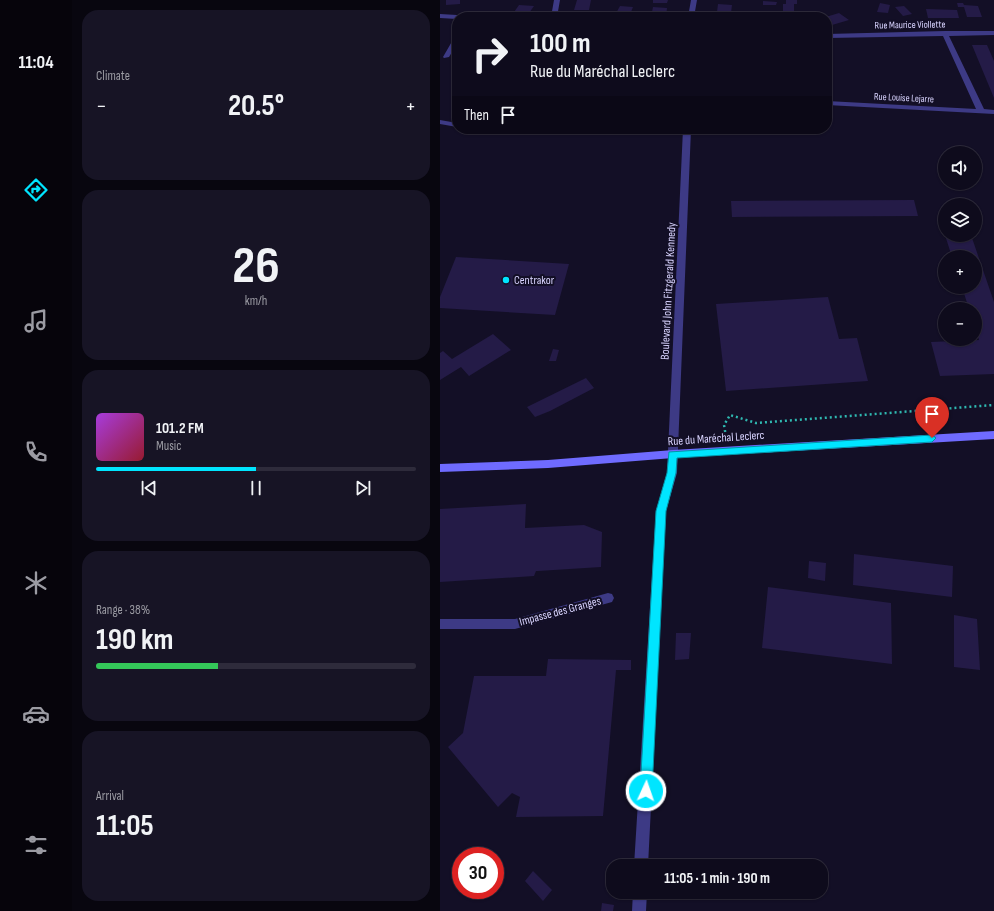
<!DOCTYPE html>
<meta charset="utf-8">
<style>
body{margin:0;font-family:"Sofia Sans Condensed",sans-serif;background:#171425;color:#f1f3f6;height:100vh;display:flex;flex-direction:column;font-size:15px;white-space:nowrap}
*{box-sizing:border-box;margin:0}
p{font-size:13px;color:#9b9ba3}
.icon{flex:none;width:22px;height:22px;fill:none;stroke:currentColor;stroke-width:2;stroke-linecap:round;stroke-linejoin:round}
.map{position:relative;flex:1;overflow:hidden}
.sheet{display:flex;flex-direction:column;gap:10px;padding:10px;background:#08060f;width:368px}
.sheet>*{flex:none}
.hud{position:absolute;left:12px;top:12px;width:380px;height:122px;border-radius:16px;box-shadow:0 1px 3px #0004,0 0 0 1px #2e2b3b;background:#0e0b1c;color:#f1f3f6;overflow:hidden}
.tools{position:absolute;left:498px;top:146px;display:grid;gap:8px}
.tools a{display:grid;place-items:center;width:44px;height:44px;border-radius:50%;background:#0e0b1c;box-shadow:0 1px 3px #0004,0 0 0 1px #2e2b3b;font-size:20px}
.speed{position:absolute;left:12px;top:847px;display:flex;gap:8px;font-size:20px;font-weight:700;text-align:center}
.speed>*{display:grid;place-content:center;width:52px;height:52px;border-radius:50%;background:#0e0b1c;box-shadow:0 1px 3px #0004,0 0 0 1px #2e2b3b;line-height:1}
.speed .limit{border:6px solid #d22;background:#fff;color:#111}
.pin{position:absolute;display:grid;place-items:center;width:34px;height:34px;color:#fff;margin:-41px -17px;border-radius:50% 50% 50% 0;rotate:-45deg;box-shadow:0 0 4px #0007}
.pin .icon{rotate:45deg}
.me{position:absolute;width:44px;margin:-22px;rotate:3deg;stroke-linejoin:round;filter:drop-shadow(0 0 3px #0008)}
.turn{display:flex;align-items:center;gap:14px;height:84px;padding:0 12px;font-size:18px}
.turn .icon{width:52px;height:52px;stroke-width:2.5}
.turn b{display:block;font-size:28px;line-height:34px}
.then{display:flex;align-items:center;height:38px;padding:0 12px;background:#0003;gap:8px;font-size:15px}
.big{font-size:30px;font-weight:700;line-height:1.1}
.sheet .tile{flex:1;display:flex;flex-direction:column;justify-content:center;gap:6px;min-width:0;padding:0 14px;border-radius:16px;background:#171425}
.sheet .dial{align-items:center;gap:0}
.dial b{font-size:52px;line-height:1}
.song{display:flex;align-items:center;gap:12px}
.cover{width:48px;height:48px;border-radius:6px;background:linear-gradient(135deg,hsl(280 70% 55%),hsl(350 70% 35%))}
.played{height:4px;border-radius:2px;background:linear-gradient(90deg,#00e5ff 50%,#2e2b3b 50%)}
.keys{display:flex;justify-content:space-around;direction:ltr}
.heat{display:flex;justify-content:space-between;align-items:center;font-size:22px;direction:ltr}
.charge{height:6px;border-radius:3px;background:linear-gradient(90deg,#34c759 38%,#2e2b3b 0)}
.trip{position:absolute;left:166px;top:859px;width:222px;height:40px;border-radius:16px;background:#0e0b1c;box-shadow:0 1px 3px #0004,0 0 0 1px #2e2b3b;font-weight:700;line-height:40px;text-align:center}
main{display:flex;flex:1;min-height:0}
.tab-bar{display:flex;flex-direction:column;width:72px;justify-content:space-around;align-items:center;background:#06040b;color:#9b9ba3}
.tab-bar .icon{width:28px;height:28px}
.tab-bar .on{color:#00e5ff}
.tab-bar b{font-size:18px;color:#f1f3f6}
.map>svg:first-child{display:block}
</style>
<main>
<nav class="tab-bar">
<b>11:04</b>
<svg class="icon on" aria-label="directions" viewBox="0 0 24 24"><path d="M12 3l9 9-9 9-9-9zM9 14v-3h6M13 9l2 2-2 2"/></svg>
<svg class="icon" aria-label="music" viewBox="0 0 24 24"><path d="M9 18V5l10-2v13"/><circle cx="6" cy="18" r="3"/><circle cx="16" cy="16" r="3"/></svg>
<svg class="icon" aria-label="phone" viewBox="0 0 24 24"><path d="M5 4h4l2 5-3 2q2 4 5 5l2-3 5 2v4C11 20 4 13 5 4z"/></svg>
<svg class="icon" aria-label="climate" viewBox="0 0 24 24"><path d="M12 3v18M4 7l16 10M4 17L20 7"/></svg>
<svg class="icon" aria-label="car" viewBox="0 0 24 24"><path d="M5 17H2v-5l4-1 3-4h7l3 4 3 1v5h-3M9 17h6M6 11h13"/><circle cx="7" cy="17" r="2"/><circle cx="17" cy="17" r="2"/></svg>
<svg class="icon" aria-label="filters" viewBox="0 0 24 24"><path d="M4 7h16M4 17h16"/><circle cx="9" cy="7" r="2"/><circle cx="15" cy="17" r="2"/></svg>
</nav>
<section class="sheet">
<div class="tile"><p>Climate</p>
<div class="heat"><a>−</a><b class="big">20.5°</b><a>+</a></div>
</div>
<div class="tile dial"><b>26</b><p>km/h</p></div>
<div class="tile">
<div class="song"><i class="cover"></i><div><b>101.2 FM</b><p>Music</p></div></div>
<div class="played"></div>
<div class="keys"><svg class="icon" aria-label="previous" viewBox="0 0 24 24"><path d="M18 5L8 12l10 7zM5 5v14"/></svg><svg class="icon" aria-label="pause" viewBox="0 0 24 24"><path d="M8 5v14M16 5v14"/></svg><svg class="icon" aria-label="next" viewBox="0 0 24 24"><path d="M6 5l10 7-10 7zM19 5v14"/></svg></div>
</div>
<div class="tile"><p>Range · 38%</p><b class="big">190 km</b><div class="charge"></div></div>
<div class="tile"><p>Arrival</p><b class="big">11:05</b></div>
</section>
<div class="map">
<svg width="554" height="911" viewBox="0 0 554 911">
<rect width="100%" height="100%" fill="#130f26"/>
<path fill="#241b47" d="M6 0H20V4L6 5Z
M137 0H151L149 10H134Z
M213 0H228L227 3H213Z
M346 0H357V4H354V13H359V17H345V13H343V4H346Z
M323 1 337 2 336 5H323Z
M440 3 450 5 448 13 437 12Z
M517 3H523L524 5 538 6 542 17H527L524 7H518Z
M278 4 292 5 291 13 277 12Z
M79 5 94 6 87 16 72 15Z
M180 6 193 7 189 17H174Z
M464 6 472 14 463 16 455 7Z
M213 7 227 8 226 17H211Z
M486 9 517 10 519 18H488Z
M399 13 409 20 392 25 387 23V17H377V15L389 16Z
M532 45H547L554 61V98Z
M474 200 478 216 292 217 291 201Z
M505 235H531L554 302V374L500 376 491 342 539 340 535 328V309H529L522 287H535V257H512Z
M16 257 129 264 115 315 0 308V297Z
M388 297 399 339 417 338 428 381 286 391 276 304Z
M53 334 71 350 29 376 21 367 0 380V353L3 351 12 359Z
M113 349 119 350 116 361H109Z
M146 378 154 388 110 411 95 417 87 407Z
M86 504 85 528 144 525 162 532 161 567 98 571H96L94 576 0 582V509Z
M414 554 513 566 512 597 413 585Z
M369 561 386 563 385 581 368 578Z
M328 587 451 603 452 664 322 648Z
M514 615 537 619 540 670 514 667Z
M236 633H251L249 659 235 660Z
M108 659 191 660V670H176L163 816 76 817 80 797 72 793 58 807 8 747 23 733 34 676H106Z
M93 871 112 890 103 901 85 881Z
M162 903 174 905 173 911H161Z"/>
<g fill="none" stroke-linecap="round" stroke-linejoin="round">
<path stroke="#2fb8b0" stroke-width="1.5" stroke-dasharray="1.5 2" stroke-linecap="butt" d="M13 112 12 111 17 105"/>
<path stroke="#2fb8b0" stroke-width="2.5" stroke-dasharray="2 3" stroke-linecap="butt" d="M286 437 284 425 290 415 316 423 554 405"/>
<path fill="#3d3a85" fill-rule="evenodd" d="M114 0H120L117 17H111Z
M251 0H257L254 17H248Z
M0 14 17 15 20 17H17V19L0 18Z
M505 31H554V35L509 36 544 109 554 110V114L387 105V101L536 109 503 36 387 38V34Z
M17 36V44L9 57 4 58 3 57 14 38Z
M0 120 17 123V127L0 124Z
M243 129H251L237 473 226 511 208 866H194L216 511 227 473Z
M168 593 172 594 174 598 172 602 75 629H0V619H75Z
M193 892H207L206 911H192Z"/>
<path fill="#6f6bff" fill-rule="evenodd" d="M554 431V439L233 458 108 468 0 472V464L108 460 233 450Z"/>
</g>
<path fill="#00e5ff" stroke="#0095a6" d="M492 435 496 438 492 442 237 458 236 473 226 511 212 791 210 795 206 797 202 795 200 791 216 511 227 473 229 452Z"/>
<circle fill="#00e5ff" stroke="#130f26" stroke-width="1.5" cx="66" cy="280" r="4"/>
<g text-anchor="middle" stroke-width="4" stroke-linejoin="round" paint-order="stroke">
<g font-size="10" fill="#d9d4ff" stroke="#130f26">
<text transform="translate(470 24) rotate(-1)" y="4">Rue Maurice Viollette</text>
<text transform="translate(464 97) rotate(3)" y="4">Rue Louise Lejarre</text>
</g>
<g font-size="12" fill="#d9d4ff" stroke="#130f26" text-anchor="start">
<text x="74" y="284">Centrakor</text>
</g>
<g font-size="12" fill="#d9d4ff" stroke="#130f26">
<text transform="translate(228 291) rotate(-87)" y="4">Boulevard John Fitzgerald Kennedy</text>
<text transform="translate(276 438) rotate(-4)" y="4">Rue du Maréchal Leclerc</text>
<text transform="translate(120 611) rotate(-15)" y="4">Impasse des Granges</text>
</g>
</g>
</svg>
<div class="tools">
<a><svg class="icon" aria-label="sound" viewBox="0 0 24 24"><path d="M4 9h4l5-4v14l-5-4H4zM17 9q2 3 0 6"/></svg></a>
<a><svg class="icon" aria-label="layers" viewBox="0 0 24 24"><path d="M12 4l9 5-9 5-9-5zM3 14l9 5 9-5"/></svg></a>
<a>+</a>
<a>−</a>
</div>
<div class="speed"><div class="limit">30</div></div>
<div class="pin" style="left:492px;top:438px;background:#d93025"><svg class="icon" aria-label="arrive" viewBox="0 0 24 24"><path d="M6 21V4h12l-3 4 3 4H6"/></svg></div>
<svg class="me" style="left:206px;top:791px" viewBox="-20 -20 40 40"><circle r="17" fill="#00e5ff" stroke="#fff" stroke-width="3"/><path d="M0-11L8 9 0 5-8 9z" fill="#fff"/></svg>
<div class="trip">11:05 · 1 min · 190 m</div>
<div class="hud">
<div class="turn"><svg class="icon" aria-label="right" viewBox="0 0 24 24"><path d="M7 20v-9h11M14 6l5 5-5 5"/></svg><div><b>100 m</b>Rue du Maréchal Leclerc</div></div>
<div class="then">Then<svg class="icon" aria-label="arrive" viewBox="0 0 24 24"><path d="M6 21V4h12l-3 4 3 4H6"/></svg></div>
</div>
</div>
</main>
